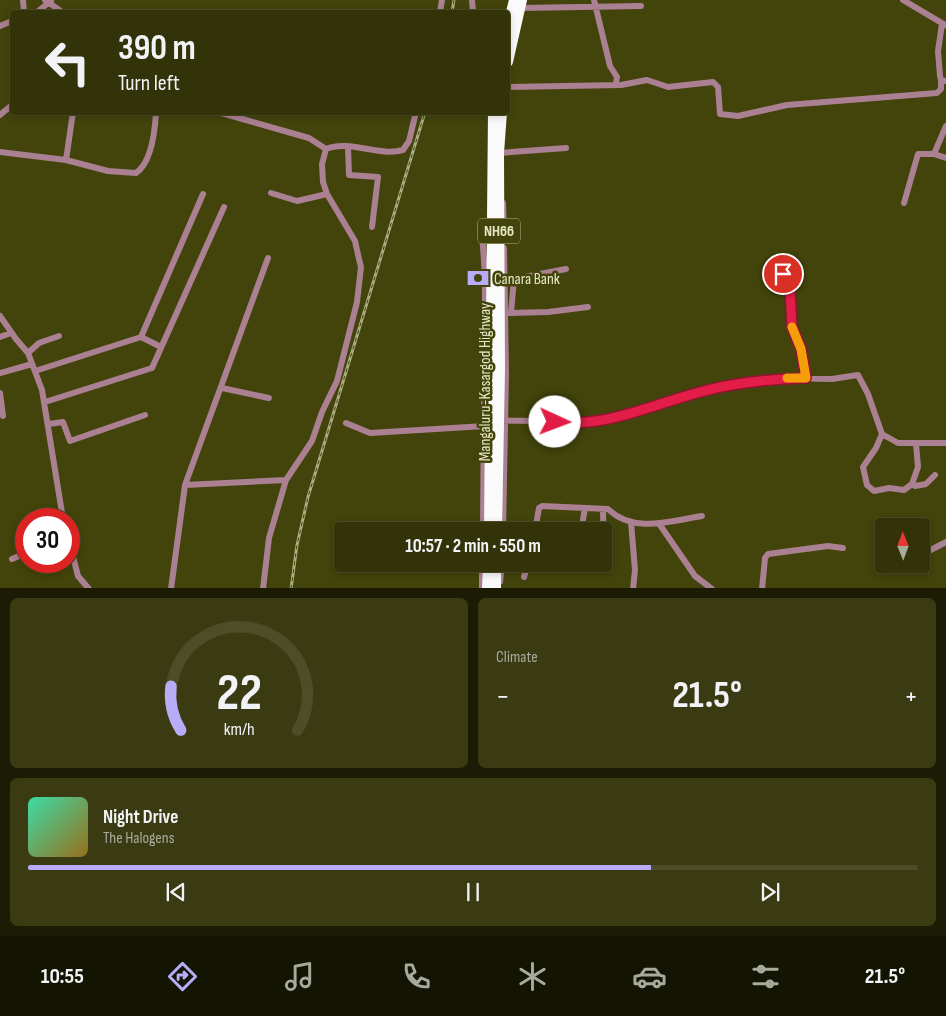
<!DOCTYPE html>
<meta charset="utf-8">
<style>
body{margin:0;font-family:"Sofia Sans Condensed",sans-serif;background:#3a3b12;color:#f1f3f6;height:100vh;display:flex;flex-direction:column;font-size:19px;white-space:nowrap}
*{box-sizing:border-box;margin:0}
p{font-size:16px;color:#a8aa9c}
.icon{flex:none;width:28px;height:28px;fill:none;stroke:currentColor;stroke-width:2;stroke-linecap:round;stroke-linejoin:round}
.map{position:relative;height:588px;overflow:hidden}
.side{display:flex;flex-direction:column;gap:10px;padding:10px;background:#1c1c04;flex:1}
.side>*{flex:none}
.banner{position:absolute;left:10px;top:10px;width:500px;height:105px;border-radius:5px;box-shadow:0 2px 8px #0003,0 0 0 1px #4d4e29;background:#323308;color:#f1f3f6;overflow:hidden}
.needle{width:32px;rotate:359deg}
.fabs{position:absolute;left:875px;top:518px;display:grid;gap:10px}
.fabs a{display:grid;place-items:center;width:55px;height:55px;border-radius:5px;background:#323308;box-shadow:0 2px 8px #0003,0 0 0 1px #4d4e29;font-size:25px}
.speed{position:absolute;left:15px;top:508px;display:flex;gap:10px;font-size:25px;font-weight:700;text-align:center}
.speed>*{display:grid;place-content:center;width:65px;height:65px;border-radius:50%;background:#323308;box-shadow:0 2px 8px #0003,0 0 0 1px #4d4e29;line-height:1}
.speed .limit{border:8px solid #d22;background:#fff;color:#111}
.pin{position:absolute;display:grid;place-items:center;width:42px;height:42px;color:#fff;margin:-21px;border:2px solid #fff;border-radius:50%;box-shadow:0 1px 5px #0007}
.me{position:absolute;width:55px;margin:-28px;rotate:92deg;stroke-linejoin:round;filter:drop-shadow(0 0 4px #0008)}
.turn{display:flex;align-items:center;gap:18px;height:105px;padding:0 25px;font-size:22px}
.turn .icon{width:65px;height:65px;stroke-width:2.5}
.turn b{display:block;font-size:35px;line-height:42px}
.big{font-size:38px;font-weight:700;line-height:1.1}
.side .card{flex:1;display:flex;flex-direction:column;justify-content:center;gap:8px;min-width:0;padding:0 18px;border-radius:8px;background:#3a3b12}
.side .dial{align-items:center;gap:0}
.dial svg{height:130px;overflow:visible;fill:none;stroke:#4d4e29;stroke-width:7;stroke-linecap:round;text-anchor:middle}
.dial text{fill:#f1f3f6;stroke:none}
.song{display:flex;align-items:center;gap:15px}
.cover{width:60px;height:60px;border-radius:8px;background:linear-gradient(135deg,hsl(160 70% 55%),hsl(40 70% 35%))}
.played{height:5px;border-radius:2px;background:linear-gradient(90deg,#b8abf7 70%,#4d4e29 70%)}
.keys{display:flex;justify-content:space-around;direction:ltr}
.heat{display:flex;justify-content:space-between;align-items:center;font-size:28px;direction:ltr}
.side .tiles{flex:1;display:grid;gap:10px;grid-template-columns:1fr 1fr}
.card:last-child{grid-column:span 2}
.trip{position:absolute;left:334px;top:522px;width:278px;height:50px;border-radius:5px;background:#323308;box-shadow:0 2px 8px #0003,0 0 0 1px #4d4e29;font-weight:700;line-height:50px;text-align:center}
.menu{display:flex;height:80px;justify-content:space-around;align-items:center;background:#141403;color:#a8aa9c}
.menu .icon{width:35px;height:35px}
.menu .current{color:#b8abf7}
.menu b{font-size:22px;color:#f1f3f6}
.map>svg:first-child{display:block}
</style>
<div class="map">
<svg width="946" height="589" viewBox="0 0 946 589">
<rect width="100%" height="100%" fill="#42440b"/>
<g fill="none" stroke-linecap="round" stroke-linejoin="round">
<path stroke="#ac8093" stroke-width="6" d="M23 0 24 12
M45 0 62 12
M472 0 473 12
M594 0 610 66 617 77 616 83
M903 0 945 25
M520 8 641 6
M37 12 51 1
M440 12 442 0
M942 24 938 51 940 76 941 80 946 81
M0 26 12 21
M508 87 621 85 647 80 668 87 713 82 718 87 720 114 738 116 787 105 937 93 941 89V80
M218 112 309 138 326 149
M0 115 12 105
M348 147 349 175 378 177 372 227
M326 149C350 139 378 157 403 150L409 141 416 112
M0 152 66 160 108 171 136 173C152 162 155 131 156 112
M499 153 566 148
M934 154 946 126
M66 160 73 112
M271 193 297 201 327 194
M503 203 504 230
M904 203 918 154H934L946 158
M482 232 485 276
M782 270 791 296 792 327 801 349 806 378
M509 313 548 312 588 307
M511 313 514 279 566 269
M0 316 16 339 28 353 42 390 63 519
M0 337 11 333
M141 337 203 194
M28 353 39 343 59 336
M35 371 141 337 161 347
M0 373 32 364
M222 388 269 398
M0 393 3 416
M45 402 152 368 224 207
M485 420 587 422 635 413 708 390 782 378 832 379 858 375 868 394 882 434 898 443H946
M346 423 370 433 485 426
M49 424 63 422 70 441 145 415
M882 434 876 448 863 467 867 485 874 491 889 488 904 490 912 484
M916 444 918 467 912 484 915 486 926 484 935 475
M185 485 286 480
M603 509 604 568
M631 522 635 570 633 589
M660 525 695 576 712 589
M483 531 485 284 490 269
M503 531 506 372 504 248
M535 531 539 508 542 506 608 509C633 534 671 521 702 516
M581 531 585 508
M69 541 78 576 89 589
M921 555 946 542
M12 559 26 553
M524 577 528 564
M500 582 502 564
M171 589 185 485 268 258
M263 589 269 538 286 480 312 441 322 412 337 381 357 302 361 267 359 259 355 241 327 194 323 182 322 164 326 149
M482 589V564
M762 589 765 558 768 554 828 546 843 548"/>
<path stroke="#fafafa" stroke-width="10" d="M508 24 514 0
M508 62 522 0
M489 531 493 112
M497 531 500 369 499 153 502 112
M487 589 488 564
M496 589V564"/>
<g stroke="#aaad82" stroke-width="3">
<path id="rail" d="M452 12 454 0
M291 589 297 545 308 497 425 112"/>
</g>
<use href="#rail" stroke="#42440b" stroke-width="1" stroke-dasharray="4" stroke-linecap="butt"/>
</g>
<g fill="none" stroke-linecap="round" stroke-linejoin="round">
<g stroke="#92132f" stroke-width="12">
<path id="route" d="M555 422C609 428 657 402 708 390 739 382 774 379 806 378L801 349 792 327 790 291 783 274"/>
</g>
<use href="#route" stroke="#e11d48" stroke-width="9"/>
<path stroke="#f59e0b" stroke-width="9" d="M787 378H806L801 349 792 327"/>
</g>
<defs>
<g id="bank-bare" transform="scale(1.725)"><path d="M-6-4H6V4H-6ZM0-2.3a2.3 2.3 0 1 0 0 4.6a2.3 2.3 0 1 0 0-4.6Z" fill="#b8abf7" stroke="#42440b" stroke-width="2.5" paint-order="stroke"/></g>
</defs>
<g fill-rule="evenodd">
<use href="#bank-bare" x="478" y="278"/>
</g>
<g text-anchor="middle" stroke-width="5" stroke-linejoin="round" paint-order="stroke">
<rect fill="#42440b" stroke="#b4b88d" stroke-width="1" x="478" y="218.5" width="42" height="25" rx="4"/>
<g font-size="15" font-weight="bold" fill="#e5e9c5">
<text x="499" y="236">NH66</text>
</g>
<g font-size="16" fill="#e5e9c5" stroke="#42440b" text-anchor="start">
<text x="494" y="284">Canara Bank</text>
</g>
<g font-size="16" fill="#e5e9c5" stroke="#42440b">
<text transform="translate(484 382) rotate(-90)" y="6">Mangaluru-Kasargod Highway</text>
</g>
</g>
</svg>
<div class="fabs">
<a><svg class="needle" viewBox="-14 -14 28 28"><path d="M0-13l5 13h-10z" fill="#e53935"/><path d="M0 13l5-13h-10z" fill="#a8aa9c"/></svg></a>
</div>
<div class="speed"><div class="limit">30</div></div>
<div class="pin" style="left:783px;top:274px;background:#d93025"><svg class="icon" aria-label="arrive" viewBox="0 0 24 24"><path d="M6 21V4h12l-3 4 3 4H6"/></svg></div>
<svg class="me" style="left:555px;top:422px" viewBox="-20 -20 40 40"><circle r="19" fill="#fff"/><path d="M0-13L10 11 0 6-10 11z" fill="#e11d48"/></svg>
<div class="trip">10:57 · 2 min · 550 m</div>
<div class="banner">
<div class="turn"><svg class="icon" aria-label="left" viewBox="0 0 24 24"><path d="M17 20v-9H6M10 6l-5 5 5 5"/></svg><div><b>390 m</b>Turn left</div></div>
</div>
</div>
<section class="side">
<div class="tiles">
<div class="card dial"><svg viewBox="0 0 100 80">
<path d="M14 69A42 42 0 1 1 86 69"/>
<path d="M14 69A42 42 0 0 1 8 42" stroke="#b8abf7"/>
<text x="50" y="56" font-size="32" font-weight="700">22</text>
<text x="50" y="72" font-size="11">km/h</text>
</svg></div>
<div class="card"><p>Climate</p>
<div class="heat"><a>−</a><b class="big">21.5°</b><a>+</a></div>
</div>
<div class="card">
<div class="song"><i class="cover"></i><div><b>Night Drive</b><p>The Halogens</p></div></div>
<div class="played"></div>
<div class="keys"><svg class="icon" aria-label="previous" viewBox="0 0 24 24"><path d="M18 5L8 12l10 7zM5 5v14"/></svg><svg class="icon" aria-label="pause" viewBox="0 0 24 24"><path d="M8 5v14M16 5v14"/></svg><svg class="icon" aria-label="next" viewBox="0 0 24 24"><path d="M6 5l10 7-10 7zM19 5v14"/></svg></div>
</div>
</div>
</section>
<nav class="menu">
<b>10:55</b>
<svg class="icon current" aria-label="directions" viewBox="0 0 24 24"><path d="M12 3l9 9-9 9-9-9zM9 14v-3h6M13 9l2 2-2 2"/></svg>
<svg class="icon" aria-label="music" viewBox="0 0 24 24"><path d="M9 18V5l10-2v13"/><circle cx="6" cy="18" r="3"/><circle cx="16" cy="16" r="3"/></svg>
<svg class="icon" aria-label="phone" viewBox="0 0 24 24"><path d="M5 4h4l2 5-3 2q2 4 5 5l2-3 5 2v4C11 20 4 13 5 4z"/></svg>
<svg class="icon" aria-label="climate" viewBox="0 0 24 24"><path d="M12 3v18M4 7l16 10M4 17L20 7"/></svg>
<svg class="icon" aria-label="car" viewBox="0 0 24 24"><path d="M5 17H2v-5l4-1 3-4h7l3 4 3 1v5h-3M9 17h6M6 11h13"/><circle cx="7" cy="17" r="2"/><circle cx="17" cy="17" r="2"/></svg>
<svg class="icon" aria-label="filters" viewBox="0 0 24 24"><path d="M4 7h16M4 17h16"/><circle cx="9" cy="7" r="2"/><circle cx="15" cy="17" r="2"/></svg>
<b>21.5°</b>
</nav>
